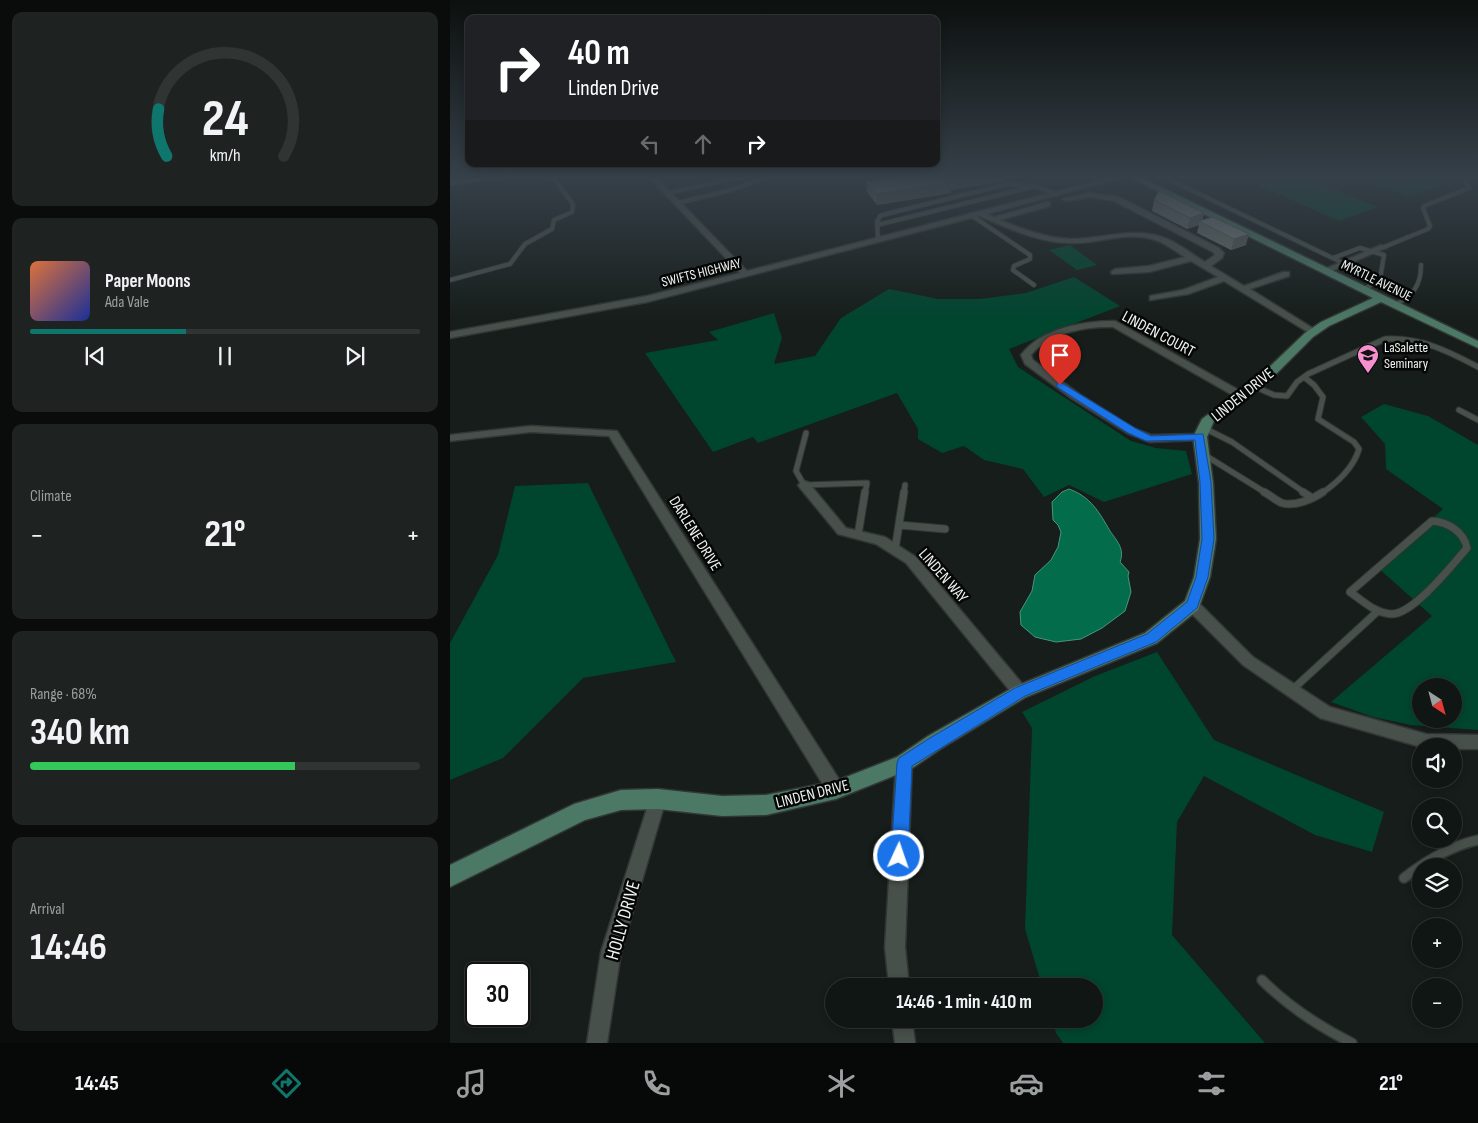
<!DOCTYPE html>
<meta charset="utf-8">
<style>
body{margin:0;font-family:"Sofia Sans Condensed",sans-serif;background:#1e2322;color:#f1f3f6;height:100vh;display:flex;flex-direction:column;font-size:19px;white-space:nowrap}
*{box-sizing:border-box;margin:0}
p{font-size:16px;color:#9c9fa0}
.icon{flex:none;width:28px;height:28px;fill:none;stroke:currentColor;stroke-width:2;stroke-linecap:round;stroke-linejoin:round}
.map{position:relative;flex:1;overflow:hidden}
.details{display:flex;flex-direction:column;gap:12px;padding:12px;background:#090c0b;width:450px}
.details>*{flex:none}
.hud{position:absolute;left:15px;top:15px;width:475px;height:152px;border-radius:10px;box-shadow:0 2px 8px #0003,0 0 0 1px #303534;background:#202124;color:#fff;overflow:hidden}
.needle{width:32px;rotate:144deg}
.tools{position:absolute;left:962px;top:678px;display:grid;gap:10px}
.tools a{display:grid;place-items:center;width:50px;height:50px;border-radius:50%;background:#101614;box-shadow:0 2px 8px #0003,0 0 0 1px #303534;font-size:25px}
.speed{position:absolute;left:15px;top:962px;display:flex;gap:10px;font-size:25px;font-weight:700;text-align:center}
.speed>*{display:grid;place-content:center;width:65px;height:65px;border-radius:50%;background:#101614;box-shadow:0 2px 8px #0003,0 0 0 1px #303534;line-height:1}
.speed .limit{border:2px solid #111;border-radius:8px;background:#fff;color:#111}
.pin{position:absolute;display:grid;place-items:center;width:42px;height:42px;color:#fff;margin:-51px -21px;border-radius:50% 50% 50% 0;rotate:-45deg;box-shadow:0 0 5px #0007}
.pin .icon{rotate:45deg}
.me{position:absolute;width:55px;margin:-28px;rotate:3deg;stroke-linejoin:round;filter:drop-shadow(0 0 4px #0008)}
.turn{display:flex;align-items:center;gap:18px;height:105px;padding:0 20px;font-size:22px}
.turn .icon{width:65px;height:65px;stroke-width:2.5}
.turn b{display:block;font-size:35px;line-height:42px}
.lanes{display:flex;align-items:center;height:48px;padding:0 20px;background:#0003;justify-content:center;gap:25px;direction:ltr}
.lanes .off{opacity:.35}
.big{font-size:38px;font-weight:700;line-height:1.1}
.details .widget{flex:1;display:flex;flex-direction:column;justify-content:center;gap:8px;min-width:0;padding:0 18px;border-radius:10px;background:#1e2322}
.details .dial{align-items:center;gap:0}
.dial svg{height:130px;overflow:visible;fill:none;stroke:#303534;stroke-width:7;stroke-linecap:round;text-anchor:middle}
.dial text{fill:#f1f3f6;stroke:none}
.song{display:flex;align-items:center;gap:15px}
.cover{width:60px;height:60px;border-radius:8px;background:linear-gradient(135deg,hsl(20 70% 55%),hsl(230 70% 35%))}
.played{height:5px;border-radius:2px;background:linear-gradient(90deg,#0f766e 40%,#303534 40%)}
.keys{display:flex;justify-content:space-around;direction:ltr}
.heat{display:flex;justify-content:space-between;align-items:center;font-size:28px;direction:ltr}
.charge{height:8px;border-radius:4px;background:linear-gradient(90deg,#34c759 68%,#303534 0)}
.trip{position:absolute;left:375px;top:978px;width:278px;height:50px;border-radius:25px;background:#101614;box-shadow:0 2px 8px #0003,0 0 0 1px #303534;font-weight:700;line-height:50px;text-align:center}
.menu{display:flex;height:80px;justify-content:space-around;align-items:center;background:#060908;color:#9c9fa0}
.menu .icon{width:35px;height:35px}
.menu .active{color:#0f766e}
.menu b{font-size:22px;color:#f1f3f6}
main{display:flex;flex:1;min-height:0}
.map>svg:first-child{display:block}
</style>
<main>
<section class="details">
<div class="widget dial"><svg viewBox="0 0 100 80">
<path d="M14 69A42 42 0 1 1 86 69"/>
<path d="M14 69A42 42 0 0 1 9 40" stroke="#0f766e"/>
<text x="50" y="56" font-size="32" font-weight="700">24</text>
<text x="50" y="72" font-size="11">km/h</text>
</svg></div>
<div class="widget">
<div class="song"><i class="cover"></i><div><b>Paper Moons</b><p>Ada Vale</p></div></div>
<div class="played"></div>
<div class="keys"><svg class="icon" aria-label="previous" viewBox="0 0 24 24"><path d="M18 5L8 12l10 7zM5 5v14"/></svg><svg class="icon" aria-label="pause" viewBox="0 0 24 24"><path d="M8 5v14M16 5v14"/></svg><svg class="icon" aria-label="next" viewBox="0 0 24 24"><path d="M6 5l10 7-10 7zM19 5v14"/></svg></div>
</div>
<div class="widget"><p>Climate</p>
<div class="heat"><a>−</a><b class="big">21°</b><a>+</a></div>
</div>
<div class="widget"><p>Range · 68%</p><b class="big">340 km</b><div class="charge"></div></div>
<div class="widget"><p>Arrival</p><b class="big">14:46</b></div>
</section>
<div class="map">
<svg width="1028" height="1043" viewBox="0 0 1028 1043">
<rect width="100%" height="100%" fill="#161d1a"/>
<path fill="#00452e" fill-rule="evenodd" d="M790 175H850L928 207 889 221 787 176Z
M904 175H991L1006 180 960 197Z
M620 245 647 265 627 270 599 250Z
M624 277 670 306 559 349 568 367 681 441 706 448 736 451 742 474 654 502 619 485 594 497 573 469 534 460 514 446 492 453 468 439V429L447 393 308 443 303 437 263 452 195 353 268 340 259 332 324 313 332 338 324 364 365 356 391 318 439 289 488 299H530L576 293Z
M934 404 978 416 1028 445V730L961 725 923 717 881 702 982 616 927 567 993 509 936 469 935 444 911 417ZM971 686H1004V719H971Z
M138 483 226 662 133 678 53 758 0 780V643L48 555 65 486Z
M707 652 764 740 934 812 922 852 865 835 754 776 727 822 722 935 815 1043H613L606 1033 602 1019H644V986H592L575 929 582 728 572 712 645 676Z"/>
<path fill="#036c4b" stroke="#4a957d" d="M619 489C641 497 649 512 660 531 667 541 675 549 670 562L679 572 678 576 681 592 675 611 652 628 631 639 606 642 585 637 571 625 570 612 582 591 585 575 601 560 608 547 611 532 608 525 603 520 602 502 612 492Z"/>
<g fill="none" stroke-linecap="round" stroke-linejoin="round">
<g stroke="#323634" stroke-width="5.5">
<path id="lane-far3" d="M640 175 652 182
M710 175 893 263
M218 193 300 175 310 180 281 190 227 203
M521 215 580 255V259L564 266 563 270 584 285
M427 225 582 187
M428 239 427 222 430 216 436 214 558 184 585 186 606 194
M934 247 978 229 980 226 973 208 974 206 1019 188 1013 176 1015 175
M883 258 910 248 934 255 930 279 913 290
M0 280 60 264 75 244 102 229 104 220 122 212 123 204 104 179 85 175
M945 305C963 295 971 286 971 265"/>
</g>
<g stroke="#323634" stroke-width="7">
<path id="lane-far2" d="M854 377 864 385 873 397 868 419 904 442 909 449C904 467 887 483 872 493
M803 386 824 395 837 396 847 382 858 374 935 339C970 337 998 351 1028 367
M1009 410 1028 420
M754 428 782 442 855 493
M356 433 346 471 354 485 417 483 415 493
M753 454 816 493
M454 493 455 485"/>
</g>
<g stroke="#323634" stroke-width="9">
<path id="lane-far1" d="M814 492C820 495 826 501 832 503 844 507 863 499 873 492
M853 492 862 498
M982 521C998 522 1014 532 1017 548 1003 564 963 615 941 614 925 613 913 601 900 592Z
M449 525 495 529
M408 535 415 492
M445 550 454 492
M842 690 928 611"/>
</g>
<g stroke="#323634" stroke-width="12">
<path id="lane" d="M954 878C977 860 1000 846 1028 840
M812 980C839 1007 868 1026 902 1043"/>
</g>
<g stroke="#323634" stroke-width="3">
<path id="street" d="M197 175H204L297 271 670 175H682L537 214 544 217 597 202H600V206L550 220C573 229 596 238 621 239 651 239 679 228 709 236 725 240 741 254 755 262L765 255 763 252 664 201 640 197 616 201 612 199 640 193 669 197 769 248 774 253 772 258 761 266 794 286 833 272H839V276L800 289 869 332 867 334H861L774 281 738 294 700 300V296L733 290 768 277 741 261 699 272 662 274 661 272 665 269 699 266 735 257C726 252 716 243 705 240 679 230 648 244 621 243 589 243 558 228 529 216L197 302 0 338V332L197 296 290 273Z
M931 245 938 247 877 273 870 271Z
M665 321 794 393 795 395 790 398 786 397 663 327C636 326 599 333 581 355L583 360 629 394 685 429 701 435 750 434 756 437 750 440 700 442 677 433 621 398 575 364 571 355C591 328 633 321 665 321Z
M81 426 167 431 392 784 394 790 392 796 386 798 380 796 159 436 81 432 0 441V435Z
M354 481 358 482 396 528 435 537 466 557 575 687 578 692 575 697 570 698 565 697 456 563 426 544 388 534 350 488 348 485Z
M742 600 747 601 803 657 880 707 976 734 1028 735V749H1004V746L971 747 870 718 793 665 737 609 735 605 737 601Z
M454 756 460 758 462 763 455 947 459 986H439L435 947 446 763 448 758Z
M208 791 214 793 216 799 171 952 157 1043H137L151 952 200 799 202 793Z
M442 1019H462L465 1043H445Z"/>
</g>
<g stroke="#323634" stroke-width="3">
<path id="secondary" d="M37 175H64L60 177 0 185V179Z
M675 175H686L1028 341V348L931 302 879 326 863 337 819 381 764 421 757 437 763 483 766 539 760 577 748 610 707 643 576 697 492 748 461 769 386 799 316 815 272 816 208 809 171 810 135 820 0 887V865L124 804 171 790 208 789 272 796 316 795 386 781 447 757 478 736 564 687 695 633 735 601 744 577 750 539 749 483 743 437 752 419 811 375 855 333 871 322 923 298Z"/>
</g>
<use href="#lane-far3" stroke="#48504c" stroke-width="4"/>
<use href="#lane-far2" stroke="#48504c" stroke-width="5"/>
<use href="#lane-far1" stroke="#48504c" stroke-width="7"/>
<use href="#lane" stroke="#48504c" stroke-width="9"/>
<use href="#street" fill="#48504c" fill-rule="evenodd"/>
<use href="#secondary" fill="#4c7866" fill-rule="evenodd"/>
</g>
<path fill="#69716c" d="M453 175H558V177H556V181L501 190V193L427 205 417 192 416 182Z
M704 200 754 213 752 220 796 245 781 250 747 233 749 225 737 229 702 211Z"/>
<path fill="#555c58" d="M526 175H558V177H556V181L501 190V193L427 205 426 194Z
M754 213 752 222 749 221V225L737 229 740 218Z
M799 234 796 245 781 250 784 239Z"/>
<path fill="#7a837e" stroke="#555c58" d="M455 175H526L499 180 501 182 426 194 416 182Z
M709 191 754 213 740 218 704 200Z
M763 217 799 234 784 239 749 221Z"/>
<linearGradient id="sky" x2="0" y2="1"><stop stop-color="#0c100e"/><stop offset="0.55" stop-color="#364049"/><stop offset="1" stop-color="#364049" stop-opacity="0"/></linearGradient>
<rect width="1028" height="321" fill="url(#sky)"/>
<path fill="#1a73e8" stroke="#114b97" d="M610 382 685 428 701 436 753 434 761 482 764 539 758 577 747 608 706 642 575 696 462 766 458 856 455 862 449 865 444 862 441 856 447 763 449 758 480 738 565 688 697 634 737 602 746 577 752 539 750 482 745 440 696 441 678 433 607 387V383Z"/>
<defs>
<g id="school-pin" transform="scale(1.125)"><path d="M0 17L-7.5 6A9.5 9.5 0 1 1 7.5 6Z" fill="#f790ce" stroke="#050706"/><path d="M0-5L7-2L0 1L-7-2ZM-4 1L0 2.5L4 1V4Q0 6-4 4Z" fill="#111"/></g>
</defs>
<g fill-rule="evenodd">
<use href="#school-pin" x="918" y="355"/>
</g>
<g text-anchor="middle" stroke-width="5" stroke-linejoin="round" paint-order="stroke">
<g font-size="14" fill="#eff4f1" stroke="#050706">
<text transform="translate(251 272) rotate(-14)" y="5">SWIFTS HIGHWAY</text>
<text transform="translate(927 280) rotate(26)" y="5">MYRTLE AVENUE</text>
</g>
<g font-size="14" fill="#eff4f1" stroke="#050706" text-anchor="start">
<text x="934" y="352">LaSalette<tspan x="934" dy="16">Seminary</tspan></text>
</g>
<g font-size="16" fill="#eff4f1" stroke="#050706">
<text transform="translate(709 333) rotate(28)" y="6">LINDEN COURT</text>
<text transform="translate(792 394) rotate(-39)" y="6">LINDEN DRIVE</text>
<text transform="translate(246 533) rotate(58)" y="6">DARLENE DRIVE</text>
<text transform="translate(494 575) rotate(49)" y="6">LINDEN WAY</text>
<text transform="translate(362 793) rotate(-14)" y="6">LINDEN DRIVE</text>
</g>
<g font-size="19" fill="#eff4f1" stroke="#050706">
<text transform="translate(172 920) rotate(-74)" y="7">HOLLY DRIVE</text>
</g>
</g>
</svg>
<div class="tools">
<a><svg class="needle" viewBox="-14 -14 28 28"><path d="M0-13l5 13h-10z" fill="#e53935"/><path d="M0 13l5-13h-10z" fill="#9c9fa0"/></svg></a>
<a><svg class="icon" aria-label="sound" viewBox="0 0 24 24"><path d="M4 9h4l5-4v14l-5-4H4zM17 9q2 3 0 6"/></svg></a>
<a><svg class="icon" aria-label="search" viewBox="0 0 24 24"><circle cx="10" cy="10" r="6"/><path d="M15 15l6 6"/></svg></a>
<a><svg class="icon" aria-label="layers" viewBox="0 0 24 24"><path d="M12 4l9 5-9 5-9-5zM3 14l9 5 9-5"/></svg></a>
<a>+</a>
<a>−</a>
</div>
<div class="speed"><div class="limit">30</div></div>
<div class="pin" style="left:610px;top:385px;background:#d93025"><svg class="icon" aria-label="arrive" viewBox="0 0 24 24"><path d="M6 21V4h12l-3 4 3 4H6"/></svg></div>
<svg class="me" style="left:449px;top:856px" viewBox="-20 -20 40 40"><circle r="17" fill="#1a73e8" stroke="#fff" stroke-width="3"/><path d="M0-11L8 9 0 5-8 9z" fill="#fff"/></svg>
<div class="trip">14:46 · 1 min · 410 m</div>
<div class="hud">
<div class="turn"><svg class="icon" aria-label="right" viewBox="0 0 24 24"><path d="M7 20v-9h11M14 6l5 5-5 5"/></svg><div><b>40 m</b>Linden Drive</div></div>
<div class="lanes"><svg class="icon off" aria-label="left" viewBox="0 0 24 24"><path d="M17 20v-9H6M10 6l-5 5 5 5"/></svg><svg class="icon off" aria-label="ahead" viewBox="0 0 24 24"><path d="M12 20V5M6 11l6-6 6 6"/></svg><svg class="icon" aria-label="right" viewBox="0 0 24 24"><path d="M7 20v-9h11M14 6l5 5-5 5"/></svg></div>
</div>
</div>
</main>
<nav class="menu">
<b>14:45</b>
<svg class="icon active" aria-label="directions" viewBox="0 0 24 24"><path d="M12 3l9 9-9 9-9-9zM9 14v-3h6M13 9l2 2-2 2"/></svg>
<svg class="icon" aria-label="music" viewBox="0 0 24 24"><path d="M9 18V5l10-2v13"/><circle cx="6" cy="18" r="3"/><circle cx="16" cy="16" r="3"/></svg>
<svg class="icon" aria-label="phone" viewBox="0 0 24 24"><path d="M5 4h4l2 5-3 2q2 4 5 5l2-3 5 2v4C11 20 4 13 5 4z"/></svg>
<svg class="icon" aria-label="climate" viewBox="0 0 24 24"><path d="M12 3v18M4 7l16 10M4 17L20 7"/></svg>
<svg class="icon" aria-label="car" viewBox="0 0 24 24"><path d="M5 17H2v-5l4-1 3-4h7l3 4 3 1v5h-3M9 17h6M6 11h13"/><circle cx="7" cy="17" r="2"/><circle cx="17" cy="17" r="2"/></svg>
<svg class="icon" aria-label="filters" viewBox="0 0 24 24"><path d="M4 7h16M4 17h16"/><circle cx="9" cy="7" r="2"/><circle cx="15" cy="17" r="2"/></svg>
<b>21°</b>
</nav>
